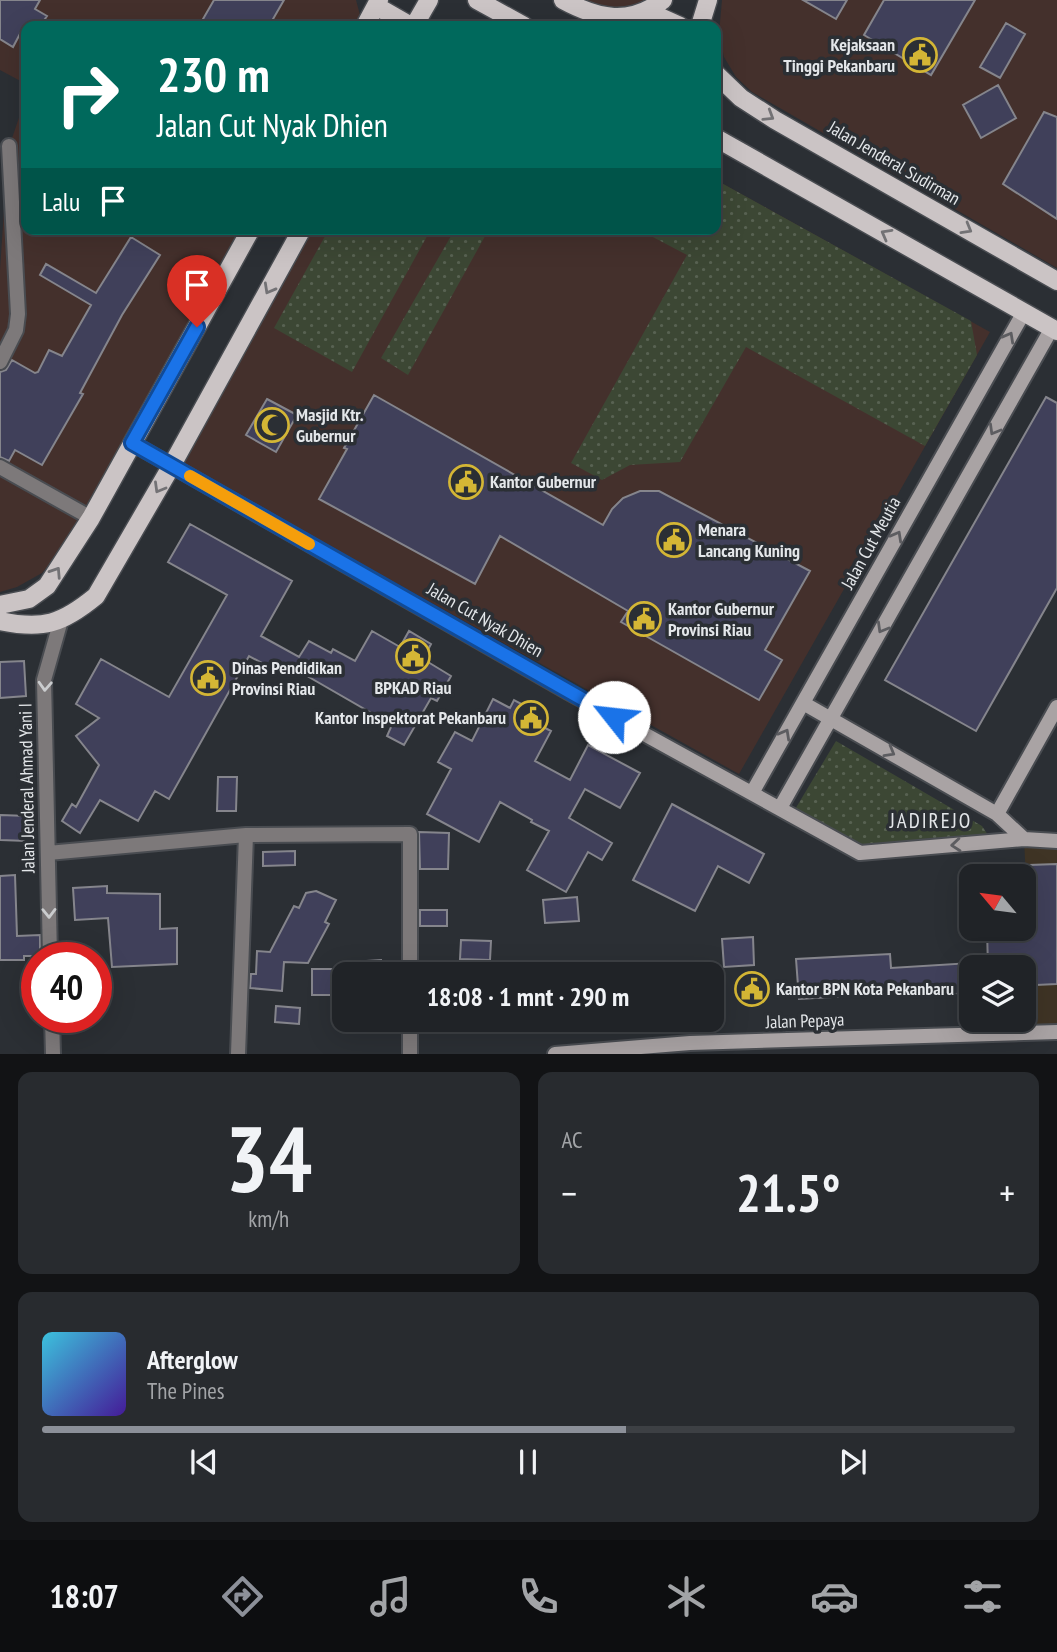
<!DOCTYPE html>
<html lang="id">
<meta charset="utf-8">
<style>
body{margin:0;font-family:"PT Sans Narrow",sans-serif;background:#282b2f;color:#f1f3f6;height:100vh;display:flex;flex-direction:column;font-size:26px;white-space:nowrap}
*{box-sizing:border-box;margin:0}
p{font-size:23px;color:#a2a4a7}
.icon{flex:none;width:38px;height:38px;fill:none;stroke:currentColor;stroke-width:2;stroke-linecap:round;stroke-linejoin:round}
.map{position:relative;height:1054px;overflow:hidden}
.sheet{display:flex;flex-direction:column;gap:18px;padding:18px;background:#121315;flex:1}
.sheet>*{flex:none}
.guide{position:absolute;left:21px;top:21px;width:700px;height:214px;border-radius:14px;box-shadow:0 7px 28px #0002,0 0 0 2px #3d4044;background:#00695c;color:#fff;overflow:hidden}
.needle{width:46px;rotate:299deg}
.fabs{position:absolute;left:959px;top:864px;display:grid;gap:14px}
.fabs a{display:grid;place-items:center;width:77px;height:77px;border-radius:14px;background:#202327;box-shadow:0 7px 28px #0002,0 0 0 2px #3d4044;font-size:35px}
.speed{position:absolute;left:21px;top:942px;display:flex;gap:14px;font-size:35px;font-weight:700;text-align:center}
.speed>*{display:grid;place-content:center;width:91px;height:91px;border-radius:50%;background:#202327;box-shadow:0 7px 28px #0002,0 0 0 2px #3d4044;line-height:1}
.speed .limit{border:10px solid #d22;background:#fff;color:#111}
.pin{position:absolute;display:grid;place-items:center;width:60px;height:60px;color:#fff;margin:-72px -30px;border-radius:50% 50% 50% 0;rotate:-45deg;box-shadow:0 0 7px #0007}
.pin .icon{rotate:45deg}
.me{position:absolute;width:77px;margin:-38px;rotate:299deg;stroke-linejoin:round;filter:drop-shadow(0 0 5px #0008)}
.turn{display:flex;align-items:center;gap:24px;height:147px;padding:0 21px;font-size:32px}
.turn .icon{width:91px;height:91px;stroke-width:2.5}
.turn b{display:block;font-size:49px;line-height:60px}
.then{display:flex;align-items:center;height:66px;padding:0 21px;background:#0003;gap:14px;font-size:26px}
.big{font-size:52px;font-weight:800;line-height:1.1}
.sheet .tile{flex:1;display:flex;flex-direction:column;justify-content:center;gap:10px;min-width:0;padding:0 24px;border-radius:14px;background:#282b2f}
.sheet .dial{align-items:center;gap:0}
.dial b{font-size:91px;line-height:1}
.song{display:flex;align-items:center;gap:21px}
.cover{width:84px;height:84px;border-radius:10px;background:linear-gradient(135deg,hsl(190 70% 55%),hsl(260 70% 35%))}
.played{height:7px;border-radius:4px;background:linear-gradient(90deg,#8c9099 60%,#3d4044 60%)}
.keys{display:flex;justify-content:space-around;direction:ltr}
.heat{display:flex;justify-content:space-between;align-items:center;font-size:38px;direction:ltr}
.sheet .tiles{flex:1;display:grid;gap:18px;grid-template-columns:1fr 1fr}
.tile:last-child{grid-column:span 2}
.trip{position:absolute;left:332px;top:962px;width:392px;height:70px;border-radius:14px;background:#202327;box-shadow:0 7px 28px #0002,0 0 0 2px #3d4044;font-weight:800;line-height:70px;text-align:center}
.dock{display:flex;height:112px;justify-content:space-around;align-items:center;background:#0d0e10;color:#a2a4a7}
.dock .icon{width:49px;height:49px}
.dock .on{color:#8c9099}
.dock b{font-size:32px;color:#f1f3f6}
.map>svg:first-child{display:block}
</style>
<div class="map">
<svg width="1057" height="1054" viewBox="0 0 1057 1054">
<defs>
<pattern id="green-dots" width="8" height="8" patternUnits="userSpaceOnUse" patternTransform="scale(1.75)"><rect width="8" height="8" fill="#3c4734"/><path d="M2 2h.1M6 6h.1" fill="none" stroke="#586252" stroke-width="1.8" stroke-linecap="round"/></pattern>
</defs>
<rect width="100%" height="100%" fill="#2b2f34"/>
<path fill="#44302c" d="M0 0H356L360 15 357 26H26V84L0 70Z
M566 0H650L629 8 603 12Z
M722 0H1057V268L752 92 736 77 724 57 719 34Z
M26 97V229H243L66 545 42 573 17 587 0 592V270L8 150Z
M716 180 990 332 739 774 182 464 312 229H716Z"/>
<path fill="#3f3425" d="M1024 840 1057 841V1032L1034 1033Z"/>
<path fill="url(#green-dots)" d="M716 180 971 321 977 355 925 446 746 347 680 462 630 465 602 480 571 463 687 255 649 235V229H716Z
M329 229H431L352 372 274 328Z
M455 229H489L408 375 381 358Z
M836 741 982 826 992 841 861 849 794 811Z"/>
<path fill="#40405a" stroke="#85858c" stroke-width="2" d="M0 0H40L35 9 47 16 40 26H26V35L21 32 13 47 0 39Z
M214 0H284L269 26H199Z
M803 0H847L836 19Z
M884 0H975L931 75 864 35Z
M1006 23 1025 34 1000 78 980 67Z
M998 85 1016 118 981 138 963 105Z
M1044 112 1057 117V219L1003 184Z
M131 237 160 255 122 315 80 393 83 394 42 465 15 450 9 461 0 457V372L6 370 12 360 35 373 38 372 49 350 62 356 91 305 40 275 46 264 96 293Z
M374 395 603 525 612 509 623 498 640 491H659L810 571 765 650 782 660 759 700 621 622 628 611 500 536 475 584 319 499 347 449 344 448Z
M1046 397 1057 403V588L976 731 885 680Z
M267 399 297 415 276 452 246 435Z
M190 524 292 581 261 636 299 657 309 641 331 653 333 649 355 661 372 631 400 647 409 631 431 644 423 659 451 676 437 701 431 698 404 745 387 736 392 725 288 665 282 674 249 656 169 799 155 791 138 821 100 800 80 833 62 821 72 804 76 807 99 765 76 736 99 718 76 704 101 659 169 697 227 595 168 562Z
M24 661 26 696 0 698V662Z
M493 699 510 708 514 700 531 709 526 718 551 731 535 761 570 780 588 745 640 773 620 808 585 789 569 818 612 843 602 860 588 852 566 892 527 870 549 831 531 822 532 820 500 802 479 842 427 814 451 769 438 762 455 732 472 741Z
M218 777H237L236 811H217Z
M672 804 764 854 749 883 718 866 695 911 633 880Z
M0 815 28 816 27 841 0 840Z
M419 832 449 833 448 869H420Z
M295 851V865L263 866V852Z
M1057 864V984L1036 985 1035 976H1024V968H988L987 929H1031L1029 865Z
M15 875 17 936 40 935V956H24V960H0V876Z
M107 886V893L160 894V929L177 928V964L112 967 108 918 75 920 73 888Z
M316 891 336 900 325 922 329 924 308 963 284 962 282 991 250 988 251 974H256L257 951 270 952 294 906 299 908 306 893Z
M577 897 579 921 545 923 543 900Z
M420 910H447V926H420Z
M753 937 754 965 724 967 722 939Z
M461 940 491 941 490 960 460 959Z
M890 954 891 968 971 963V993L902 997 901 993 799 999 796 959Z
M381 960 382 975H351V962Z
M312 969H338L337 995H312Z
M276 1006 300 1008 299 1024 275 1022Z"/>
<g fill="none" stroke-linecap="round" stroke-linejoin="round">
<g stroke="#494c51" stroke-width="18">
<path id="street" d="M0 362 16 330 18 314 9 146
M0 467 91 518
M48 853 246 835 410 834V975
M50 957 44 680 61 620
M52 1017 53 1054
M410 1020V1054
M238 1054 246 835"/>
</g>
<g stroke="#494c51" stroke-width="18">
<path id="secondary" d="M132 443 568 692 860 853 1024 839 1057 841
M803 703 997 814 1024 839
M752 793 1024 312
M780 808 1052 328
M997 814 1057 707
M555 1054 690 1043 1057 1032"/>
</g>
<g stroke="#494c51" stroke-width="21">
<path id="primary" d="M477 0 524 26
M563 0C598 19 630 26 663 0
M376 6 411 26
M640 16 660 17 680 26
M365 26 379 0
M414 26 429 0
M700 26 708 0
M716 74 741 98 775 120 1057 281
M716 138 1057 331
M0 605 29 599 47 586 91 518 251 229
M0 621C43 630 62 624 96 596L172 465 302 229"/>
</g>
<use href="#street" stroke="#7d797a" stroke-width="14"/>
<use href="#secondary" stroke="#a9a3a4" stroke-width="14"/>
<use href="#primary" stroke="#cbc4c5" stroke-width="18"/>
</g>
<defs><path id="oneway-chevron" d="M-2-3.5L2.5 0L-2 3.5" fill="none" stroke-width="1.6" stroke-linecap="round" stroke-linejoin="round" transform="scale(1.75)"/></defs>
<g stroke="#737275">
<use href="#oneway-chevron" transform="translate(769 116) rotate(32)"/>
<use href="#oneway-chevron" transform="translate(967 229) rotate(30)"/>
<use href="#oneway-chevron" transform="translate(886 234) rotate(-151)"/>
<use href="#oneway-chevron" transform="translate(269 289) rotate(119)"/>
<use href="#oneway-chevron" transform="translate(159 488) rotate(120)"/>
<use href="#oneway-chevron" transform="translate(56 572) rotate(-57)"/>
</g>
<g stroke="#5d5d61">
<use href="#oneway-chevron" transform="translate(1009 337) rotate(-61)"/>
<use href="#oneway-chevron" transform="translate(994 430) rotate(120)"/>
<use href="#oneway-chevron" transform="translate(897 536) rotate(-61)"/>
<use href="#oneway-chevron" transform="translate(882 628) rotate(120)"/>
<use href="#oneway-chevron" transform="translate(785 734) rotate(-61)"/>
<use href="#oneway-chevron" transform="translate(890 752) rotate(30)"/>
<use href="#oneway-chevron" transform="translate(956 845) rotate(175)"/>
</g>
<g stroke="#caccce">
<use href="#oneway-chevron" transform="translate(45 686) rotate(93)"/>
<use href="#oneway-chevron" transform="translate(49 913) rotate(89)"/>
</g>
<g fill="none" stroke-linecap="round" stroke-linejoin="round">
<g stroke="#114b97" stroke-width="18">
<path id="route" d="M197 327 132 443 614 717"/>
</g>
<use href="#route" stroke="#1a73e8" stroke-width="12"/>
<path stroke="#f59e0b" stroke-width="12" d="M190 476 309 544"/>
</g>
<defs>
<g id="civic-ring" transform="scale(1.75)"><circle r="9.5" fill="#2b2f34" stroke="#d4b635" stroke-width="1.5"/><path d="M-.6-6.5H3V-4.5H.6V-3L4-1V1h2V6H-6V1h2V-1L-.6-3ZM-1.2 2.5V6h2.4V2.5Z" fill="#d4b635"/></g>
<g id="mosque-ring" transform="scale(1.75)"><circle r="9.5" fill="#2b2f34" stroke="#d4b635" stroke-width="1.5"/><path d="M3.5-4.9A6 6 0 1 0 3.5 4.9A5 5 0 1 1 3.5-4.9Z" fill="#d4b635"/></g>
</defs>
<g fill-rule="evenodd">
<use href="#civic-ring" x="920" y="55"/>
<use href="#mosque-ring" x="272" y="425"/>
<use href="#civic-ring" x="466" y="482"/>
<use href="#civic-ring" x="674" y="540"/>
<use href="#civic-ring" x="644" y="619"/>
<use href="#civic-ring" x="413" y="656"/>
<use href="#civic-ring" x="208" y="678"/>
<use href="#civic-ring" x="531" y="718"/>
<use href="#civic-ring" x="752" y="989"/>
</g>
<g text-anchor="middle" stroke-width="7" stroke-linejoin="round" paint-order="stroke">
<g font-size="18" font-weight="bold" fill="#e4e7ea" stroke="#2b2f34" text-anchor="start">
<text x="895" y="51" text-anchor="end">Kejaksaan<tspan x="895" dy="21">Tinggi Pekanbaru</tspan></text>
<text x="296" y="421">Masjid Ktr.<tspan x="296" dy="21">Gubernur</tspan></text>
<text x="490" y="488">Kantor Gubernur</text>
<text x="698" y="536">Menara<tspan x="698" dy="21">Lancang Kuning</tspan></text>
<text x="668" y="615">Kantor Gubernur<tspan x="668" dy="21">Provinsi Riau</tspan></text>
<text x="232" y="674">Dinas Pendidikan<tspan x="232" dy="21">Provinsi Riau</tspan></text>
<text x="413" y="694" text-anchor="middle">BPKAD Riau</text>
<text x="506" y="724" text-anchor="end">Kantor Inspektorat Pekanbaru</text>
<text x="776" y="995">Kantor BPN Kota Pekanbaru</text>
</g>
<g font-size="18" fill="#e4e7ea" stroke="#2b2f34">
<text transform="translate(894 163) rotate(30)" y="6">Jalan Jenderal Sudirman</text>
<text transform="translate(871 543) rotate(-61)" y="6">Jalan Cut Meutia</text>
<text transform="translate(485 620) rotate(30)" y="6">Jalan Cut Nyak Dhien</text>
<text transform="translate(27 788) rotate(-91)" y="6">Jalan Jenderal Ahmad Yani I</text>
<text transform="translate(805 1021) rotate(-2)" y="6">Jalan Pepaya</text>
</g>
<g font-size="21" letter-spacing="2" fill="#e4e7ea" stroke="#2b2f34">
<text x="931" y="828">JADIREJO</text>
</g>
</g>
</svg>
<div class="fabs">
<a><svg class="needle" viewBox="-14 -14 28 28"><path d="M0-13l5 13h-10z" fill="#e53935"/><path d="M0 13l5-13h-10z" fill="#a2a4a7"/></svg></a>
<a><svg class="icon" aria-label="layers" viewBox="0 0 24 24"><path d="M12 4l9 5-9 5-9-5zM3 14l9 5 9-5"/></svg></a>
</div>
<div class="speed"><div class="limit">40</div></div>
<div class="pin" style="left:197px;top:327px;background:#d93025"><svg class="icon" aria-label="arrive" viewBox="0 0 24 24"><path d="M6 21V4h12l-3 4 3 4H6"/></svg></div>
<svg class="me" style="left:614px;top:717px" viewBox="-20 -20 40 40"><circle r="19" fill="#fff"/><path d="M0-13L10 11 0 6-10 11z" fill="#1a73e8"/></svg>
<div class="trip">18:08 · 1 mnt · 290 m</div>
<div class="guide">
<div class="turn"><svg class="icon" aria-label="right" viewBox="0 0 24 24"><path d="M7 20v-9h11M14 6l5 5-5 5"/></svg><div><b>230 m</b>Jalan Cut Nyak Dhien</div></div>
<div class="then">Lalu<svg class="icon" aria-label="arrive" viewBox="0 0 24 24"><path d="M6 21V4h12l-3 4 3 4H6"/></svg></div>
</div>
</div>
<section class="sheet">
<div class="tiles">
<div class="tile dial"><b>34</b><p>km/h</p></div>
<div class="tile"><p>AC</p>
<div class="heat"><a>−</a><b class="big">21.5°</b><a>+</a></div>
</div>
<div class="tile">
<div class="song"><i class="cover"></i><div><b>Afterglow</b><p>The Pines</p></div></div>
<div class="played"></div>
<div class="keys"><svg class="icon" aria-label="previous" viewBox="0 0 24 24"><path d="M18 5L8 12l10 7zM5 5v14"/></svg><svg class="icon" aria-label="pause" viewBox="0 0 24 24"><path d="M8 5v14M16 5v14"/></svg><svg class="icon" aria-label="next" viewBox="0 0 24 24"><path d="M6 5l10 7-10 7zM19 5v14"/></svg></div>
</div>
</div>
</section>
<nav class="dock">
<b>18:07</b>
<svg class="icon on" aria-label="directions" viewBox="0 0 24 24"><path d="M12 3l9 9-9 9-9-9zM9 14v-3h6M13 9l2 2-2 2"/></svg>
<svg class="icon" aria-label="music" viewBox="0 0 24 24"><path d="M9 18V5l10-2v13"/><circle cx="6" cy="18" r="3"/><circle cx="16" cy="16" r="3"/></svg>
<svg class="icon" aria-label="phone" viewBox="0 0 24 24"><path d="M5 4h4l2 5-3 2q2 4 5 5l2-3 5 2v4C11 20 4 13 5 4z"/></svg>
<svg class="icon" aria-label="climate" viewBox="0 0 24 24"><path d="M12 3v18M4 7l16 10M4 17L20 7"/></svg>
<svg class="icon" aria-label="car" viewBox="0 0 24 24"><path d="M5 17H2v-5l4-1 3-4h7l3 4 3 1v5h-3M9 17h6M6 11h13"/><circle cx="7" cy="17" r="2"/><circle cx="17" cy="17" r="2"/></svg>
<svg class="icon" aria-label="filters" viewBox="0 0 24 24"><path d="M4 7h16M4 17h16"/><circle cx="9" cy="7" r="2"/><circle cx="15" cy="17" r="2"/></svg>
</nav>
